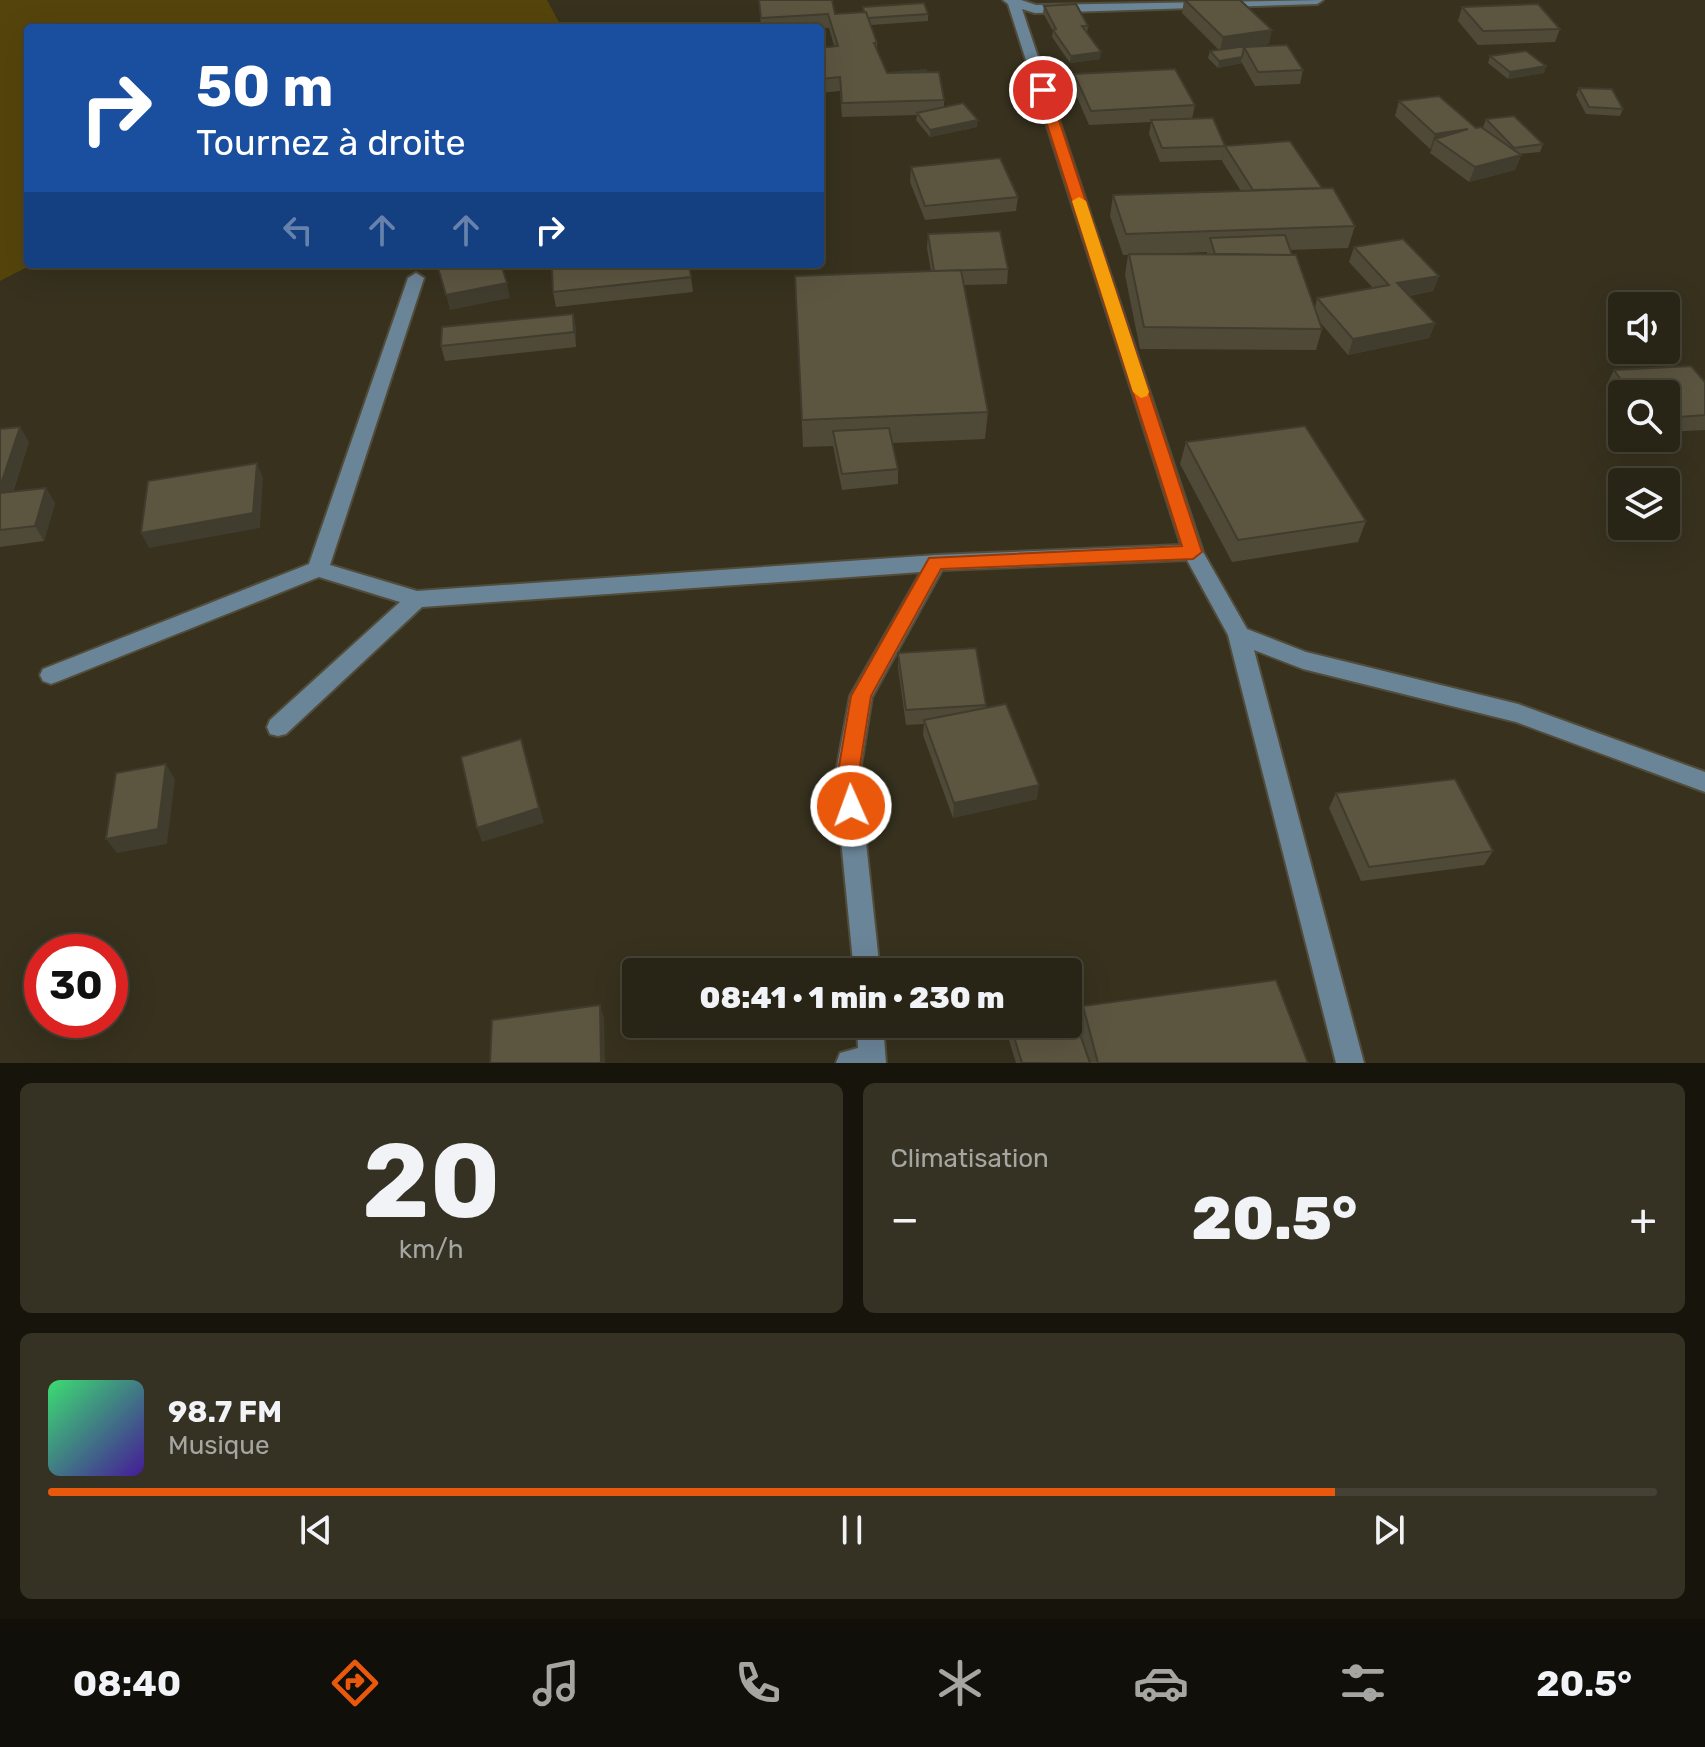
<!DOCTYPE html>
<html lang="fr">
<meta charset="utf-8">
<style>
body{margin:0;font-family:Rubik,sans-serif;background:#353123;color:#f1f3f6;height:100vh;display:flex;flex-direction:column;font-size:30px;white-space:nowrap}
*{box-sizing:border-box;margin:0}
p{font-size:26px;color:#a5a5a1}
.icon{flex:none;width:44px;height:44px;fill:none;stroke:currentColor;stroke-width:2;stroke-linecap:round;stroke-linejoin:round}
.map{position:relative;height:1063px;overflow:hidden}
.drawer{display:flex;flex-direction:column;gap:20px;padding:20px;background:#17140c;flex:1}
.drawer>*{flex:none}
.top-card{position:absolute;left:24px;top:24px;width:800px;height:244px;border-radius:8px;box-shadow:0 8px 32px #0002,0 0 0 2px #454235;background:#1a4fa0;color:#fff;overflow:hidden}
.buttons{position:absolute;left:1608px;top:292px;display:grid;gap:16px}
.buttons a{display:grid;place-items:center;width:72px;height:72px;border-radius:8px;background:#292516;box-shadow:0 8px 32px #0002,0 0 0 2px #454235;font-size:40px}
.speed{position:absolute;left:24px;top:934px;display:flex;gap:16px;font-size:40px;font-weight:700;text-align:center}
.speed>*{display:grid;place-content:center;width:104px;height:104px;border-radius:50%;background:#292516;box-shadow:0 8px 32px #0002,0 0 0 2px #454235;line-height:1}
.speed .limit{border:12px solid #d22;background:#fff;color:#111}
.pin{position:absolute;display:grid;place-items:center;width:68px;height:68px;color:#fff;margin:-34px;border:4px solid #fff;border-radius:50%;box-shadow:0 2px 8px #0007}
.me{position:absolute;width:88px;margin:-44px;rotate:358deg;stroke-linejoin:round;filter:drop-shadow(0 0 6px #0008)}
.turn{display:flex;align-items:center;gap:28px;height:168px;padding:0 40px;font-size:36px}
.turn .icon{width:104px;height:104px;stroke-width:2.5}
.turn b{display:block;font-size:56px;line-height:68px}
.lanes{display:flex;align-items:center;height:76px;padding:0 40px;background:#0003;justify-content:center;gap:40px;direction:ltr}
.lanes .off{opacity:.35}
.big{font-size:60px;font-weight:800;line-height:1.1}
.drawer .widget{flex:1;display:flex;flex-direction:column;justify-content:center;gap:12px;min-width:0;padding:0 28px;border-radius:12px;background:#353123}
.drawer .dial{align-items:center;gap:0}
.dial b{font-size:104px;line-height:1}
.song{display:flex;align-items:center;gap:24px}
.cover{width:96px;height:96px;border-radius:12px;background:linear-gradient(135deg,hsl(140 70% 55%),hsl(260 70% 35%))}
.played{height:8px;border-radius:4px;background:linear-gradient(90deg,#ea580c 80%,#454235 80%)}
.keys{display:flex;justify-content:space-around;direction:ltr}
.heat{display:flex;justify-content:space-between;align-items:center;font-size:44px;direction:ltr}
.drawer .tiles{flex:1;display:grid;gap:20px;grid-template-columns:1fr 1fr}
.widget:last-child{grid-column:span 2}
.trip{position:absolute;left:622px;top:958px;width:460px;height:80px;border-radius:8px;background:#292516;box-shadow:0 8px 32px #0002,0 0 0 2px #454235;font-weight:800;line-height:80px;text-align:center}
.dock{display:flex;height:128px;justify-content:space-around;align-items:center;background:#100f09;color:#a5a5a1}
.dock .icon{width:56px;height:56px}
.dock .on{color:#ea580c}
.dock b{font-size:36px;color:#f1f3f6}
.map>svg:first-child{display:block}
</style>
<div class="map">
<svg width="1705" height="1063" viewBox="0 0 1705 1063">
<rect width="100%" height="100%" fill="#37311e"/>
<path fill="#55450c" d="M0 0H547L562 28H28V264H33L0 281Z"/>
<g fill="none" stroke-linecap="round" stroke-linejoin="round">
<g stroke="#524c3a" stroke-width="4">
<path id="minor" d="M1003 0H1021L1036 5 1323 0 1317 4 1035 13 1022 9 1203 552 1247 629 1306 652 1518 704 1705 772V792L1516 722 1303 669 1254 650 1364 1063H1336L1228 635 1187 560 942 570 872 697 859 778 880 972H854L835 778 850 696 921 572 422 607 286 734 278 736 270 734 267 727 270 720 400 602 319 577 59 681 51 684 43 681 40 675 43 669 309 564 408 278 416 273 424 278 330 565 417 591 936 555 1181 545 1008 4Z
M857 1024H883L886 1063H836L840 1053 858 1048Z"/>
</g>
<use href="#minor" fill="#6b8598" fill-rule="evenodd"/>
</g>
<path fill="#4f4a38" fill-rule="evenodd" d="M759 0 835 14 863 12V7L928 14V21L871 25 877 43V51L887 73 944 100V107L977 127 930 137 916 120 917 115 842 117 840 91 820 93V48L834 46 829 28H761Z
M1184 0 1269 44 1255 46 1303 70 1300 84 1255 86 1242 63 1218 68 1208 58 1210 51 1219 50 1182 13Z
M1044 6 1088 26 1087 33 1100 59 1070 63 1052 37 1053 31 1043 13Z
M1462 7 1560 29 1555 42 1478 45 1458 21Z
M1490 56 1546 66 1544 73 1508 79 1488 63Z
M1074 74 1195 105 1192 119 1225 146 1222 160 1160 162 1149 134 1151 122 1089 125 1073 88Z
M1579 88 1623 109 1620 116 1586 114 1576 95Z
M1399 101 1490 134 1483 127 1486 119 1543 144 1540 152 1519 154 1521 155 1515 170 1469 182 1430 153 1432 148 1430 149 1395 116Z
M1225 146 1322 188 1355 226 1348 248 1290 250 1315 308 1317 298 1373 288 1349 262 1354 247 1439 276 1433 291 1409 296 1435 323 1429 338 1348 355 1319 321 1322 329 1316 350 1140 349 1125 275 1128 255H1123L1110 216 1113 195 1241 191 1222 161ZM1207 252V254H1161Z
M911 167 1018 197 1016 211 925 220 910 182Z
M928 234 1008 269 1007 284 964 285 988 412 985 439 892 443 898 469V484L842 490 833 446 803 447 795 276 931 271 927 248Z
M691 277 693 292 556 307 553 292Z
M573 314 576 329V347L445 361 441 346Z
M1614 370 1705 382V430L1666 432V394H1622V408L1606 386Z
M0 429 29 442 13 492 46 488 55 503 44 541 0 547Z
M1186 442 1366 521 1358 542 1232 562 1180 464Z
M898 653 986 705V708L1037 799 953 818 923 735 924 724 906 725 898 668Z
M1336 793 1493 851 1484 865 1361 881 1329 808Z
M1083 1006 1308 1063H1016L1009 1040 1011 1027 1081 1037 1078 1025Z"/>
<path fill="#403c2e" d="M1272 30 1269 44 1220 51 1223 37Z
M1101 52 1100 59 1070 63 1071 56Z
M1242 57 1241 61 1242 63 1218 68 1219 61Z
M1546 66 1544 73 1508 79 1510 72Z
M978 120 977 127 930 137V130Z
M1468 129 1435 139 1432 148 1430 149 1435 134Z
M1521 155 1515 170 1469 182 1475 167Z
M1439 276 1433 291 1392 298 1397 283Z
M507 283 510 298 450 310 446 295Z
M573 314 576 329V347L574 332Z
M1435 323 1429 338 1348 355 1353 339Z
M20 427 29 442 7 509 0 498V487Z
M257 463 263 478 260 528 149 548 141 533Z
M46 488 55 503 44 541 35 526Z
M521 739 544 823 482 842 477 828Z
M166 764 175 779 167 844 117 853 106 839Z
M1039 785 1037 799 953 818 954 803Z
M600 1005 604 1018 605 1063H601Z"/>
<path fill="#5c5641" stroke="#403c2e" stroke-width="2" d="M759 0H832L835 14 866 12 877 43H874L887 73 939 72 944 100 842 103 840 77 820 79V48L838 46 828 14 761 18Z
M1185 0H1240L1272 30 1223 37Z
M924 3 928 14 868 18 866 12H864L863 7Z
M1076 4 1088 26H1082L1101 52 1071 56 1053 30 1056 29 1044 6Z
M1538 4 1560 29 1483 31 1462 7Z
M1254 45 1255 46 1244 47 1242 57 1219 61 1210 51Z
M1287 45 1303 70 1258 72 1244 47Z
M1526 51 1546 66 1510 72 1490 56Z
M1175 69 1195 105 1091 111 1074 74Z
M926 70 927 72 887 73Z
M1579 88 1612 89 1623 109 1589 107Z
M1439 96 1476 128 1481 127 1521 155 1475 167 1435 139 1468 129 1435 134 1399 101Z
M963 103 978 120 930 130 917 113Z
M1514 116 1543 144 1514 148 1486 119Z
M1213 118 1225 146 1162 148 1151 120Z
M1290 141 1322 188 1253 190 1225 146Z
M1000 158 1018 197 925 206 911 167Z
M1333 188 1355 226 1126 234 1113 195Z
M1000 231 1008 269 934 271 928 234Z
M1285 235 1292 255 1215 254 1210 238Z
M1403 239 1439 276 1397 283 1435 323 1353 339 1317 298 1389 285 1354 247Z
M1129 254 1296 255 1322 329 1144 327Z
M437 264H501L507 283 446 295Z
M560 264H689L691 277 553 292 552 269H560Z
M961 270 988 412 802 420 795 276Z
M573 314 574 332 441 346 442 327Z
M1691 366 1705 382V415L1666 418V394H1631L1614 370Z
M1305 426 1366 521 1238 540 1186 442Z
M20 427 0 487V429Z
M889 428 898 469 842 474 833 431Z
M257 463 253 513 141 533 148 481Z
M46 488 35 526 0 530V493Z
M976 648 986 705 906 710 898 653Z
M1006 704 1039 785 954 803 924 720Z
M521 739 539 808 477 828 461 757Z
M166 764 158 829 106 839 116 773Z
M1455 779 1493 851 1369 867 1336 793Z
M1276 980 1308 1063H1098L1083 1006Z
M600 1005 601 1063H490L492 1020Z
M1073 1014 1090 1063H1022L1011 1027 1026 1024H1068V1015Z"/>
<path fill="#ea580c" stroke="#983908" stroke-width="2" d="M1043 86 1049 90 1202 552 1193 559 941 569 871 696 858 778 861 806 858 812H843L837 778 851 696 929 558 1182 546 1036 90Z"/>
<path fill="#f59e0b" d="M1079 197 1086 201 1149 392 1147 396 1141 398 1133 392 1072 201Z"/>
</svg>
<div class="buttons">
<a><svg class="icon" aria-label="sound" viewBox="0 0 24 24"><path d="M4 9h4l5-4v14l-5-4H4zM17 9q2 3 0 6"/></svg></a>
<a><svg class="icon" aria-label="search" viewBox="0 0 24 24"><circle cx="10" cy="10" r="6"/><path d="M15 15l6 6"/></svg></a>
<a><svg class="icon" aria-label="layers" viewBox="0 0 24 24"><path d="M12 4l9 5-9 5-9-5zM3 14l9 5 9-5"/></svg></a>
</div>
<div class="speed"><div class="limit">30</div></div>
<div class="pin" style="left:1043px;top:90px;background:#d93025"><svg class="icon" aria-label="arrive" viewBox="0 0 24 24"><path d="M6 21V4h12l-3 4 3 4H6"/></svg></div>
<svg class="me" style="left:851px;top:806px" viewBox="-20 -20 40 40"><circle r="17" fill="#ea580c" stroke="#fff" stroke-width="3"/><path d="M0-11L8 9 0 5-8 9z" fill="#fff"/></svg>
<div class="trip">08:41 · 1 min · 230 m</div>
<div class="top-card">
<div class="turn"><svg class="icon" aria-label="right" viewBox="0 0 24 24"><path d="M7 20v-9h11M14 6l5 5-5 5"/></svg><div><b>50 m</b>Tournez à droite</div></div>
<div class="lanes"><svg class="icon off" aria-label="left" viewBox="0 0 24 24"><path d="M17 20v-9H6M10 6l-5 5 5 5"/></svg><svg class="icon off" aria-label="ahead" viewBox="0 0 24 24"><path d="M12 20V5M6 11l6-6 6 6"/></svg><svg class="icon off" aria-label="ahead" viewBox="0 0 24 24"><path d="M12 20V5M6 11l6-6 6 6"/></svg><svg class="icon" aria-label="right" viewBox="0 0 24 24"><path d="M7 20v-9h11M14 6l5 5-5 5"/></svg></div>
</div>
</div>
<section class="drawer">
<div class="tiles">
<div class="widget dial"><b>20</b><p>km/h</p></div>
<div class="widget"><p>Climatisation</p>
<div class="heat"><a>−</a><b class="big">20.5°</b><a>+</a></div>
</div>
<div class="widget">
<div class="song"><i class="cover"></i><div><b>98.7 FM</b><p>Musique</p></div></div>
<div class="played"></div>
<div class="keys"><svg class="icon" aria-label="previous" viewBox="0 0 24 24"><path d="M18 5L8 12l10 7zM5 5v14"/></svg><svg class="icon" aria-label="pause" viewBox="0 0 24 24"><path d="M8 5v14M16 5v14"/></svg><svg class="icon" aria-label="next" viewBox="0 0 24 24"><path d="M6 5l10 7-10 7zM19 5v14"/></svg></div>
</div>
</div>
</section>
<nav class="dock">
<b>08:40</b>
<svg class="icon on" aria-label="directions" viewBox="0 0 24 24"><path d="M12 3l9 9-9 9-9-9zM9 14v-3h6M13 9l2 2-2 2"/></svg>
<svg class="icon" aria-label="music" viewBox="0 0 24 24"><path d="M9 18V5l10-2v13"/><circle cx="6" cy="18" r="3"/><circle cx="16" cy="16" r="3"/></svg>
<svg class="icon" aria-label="phone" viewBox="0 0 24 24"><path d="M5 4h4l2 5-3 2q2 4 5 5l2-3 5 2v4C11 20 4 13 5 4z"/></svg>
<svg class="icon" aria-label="climate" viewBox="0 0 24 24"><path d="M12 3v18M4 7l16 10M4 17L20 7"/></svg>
<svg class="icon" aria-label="car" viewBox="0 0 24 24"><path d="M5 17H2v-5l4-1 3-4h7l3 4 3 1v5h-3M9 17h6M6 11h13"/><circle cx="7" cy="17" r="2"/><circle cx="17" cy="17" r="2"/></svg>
<svg class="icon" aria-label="filters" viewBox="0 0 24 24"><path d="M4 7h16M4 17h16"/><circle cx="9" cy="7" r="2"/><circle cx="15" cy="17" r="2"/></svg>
<b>20.5°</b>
</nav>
